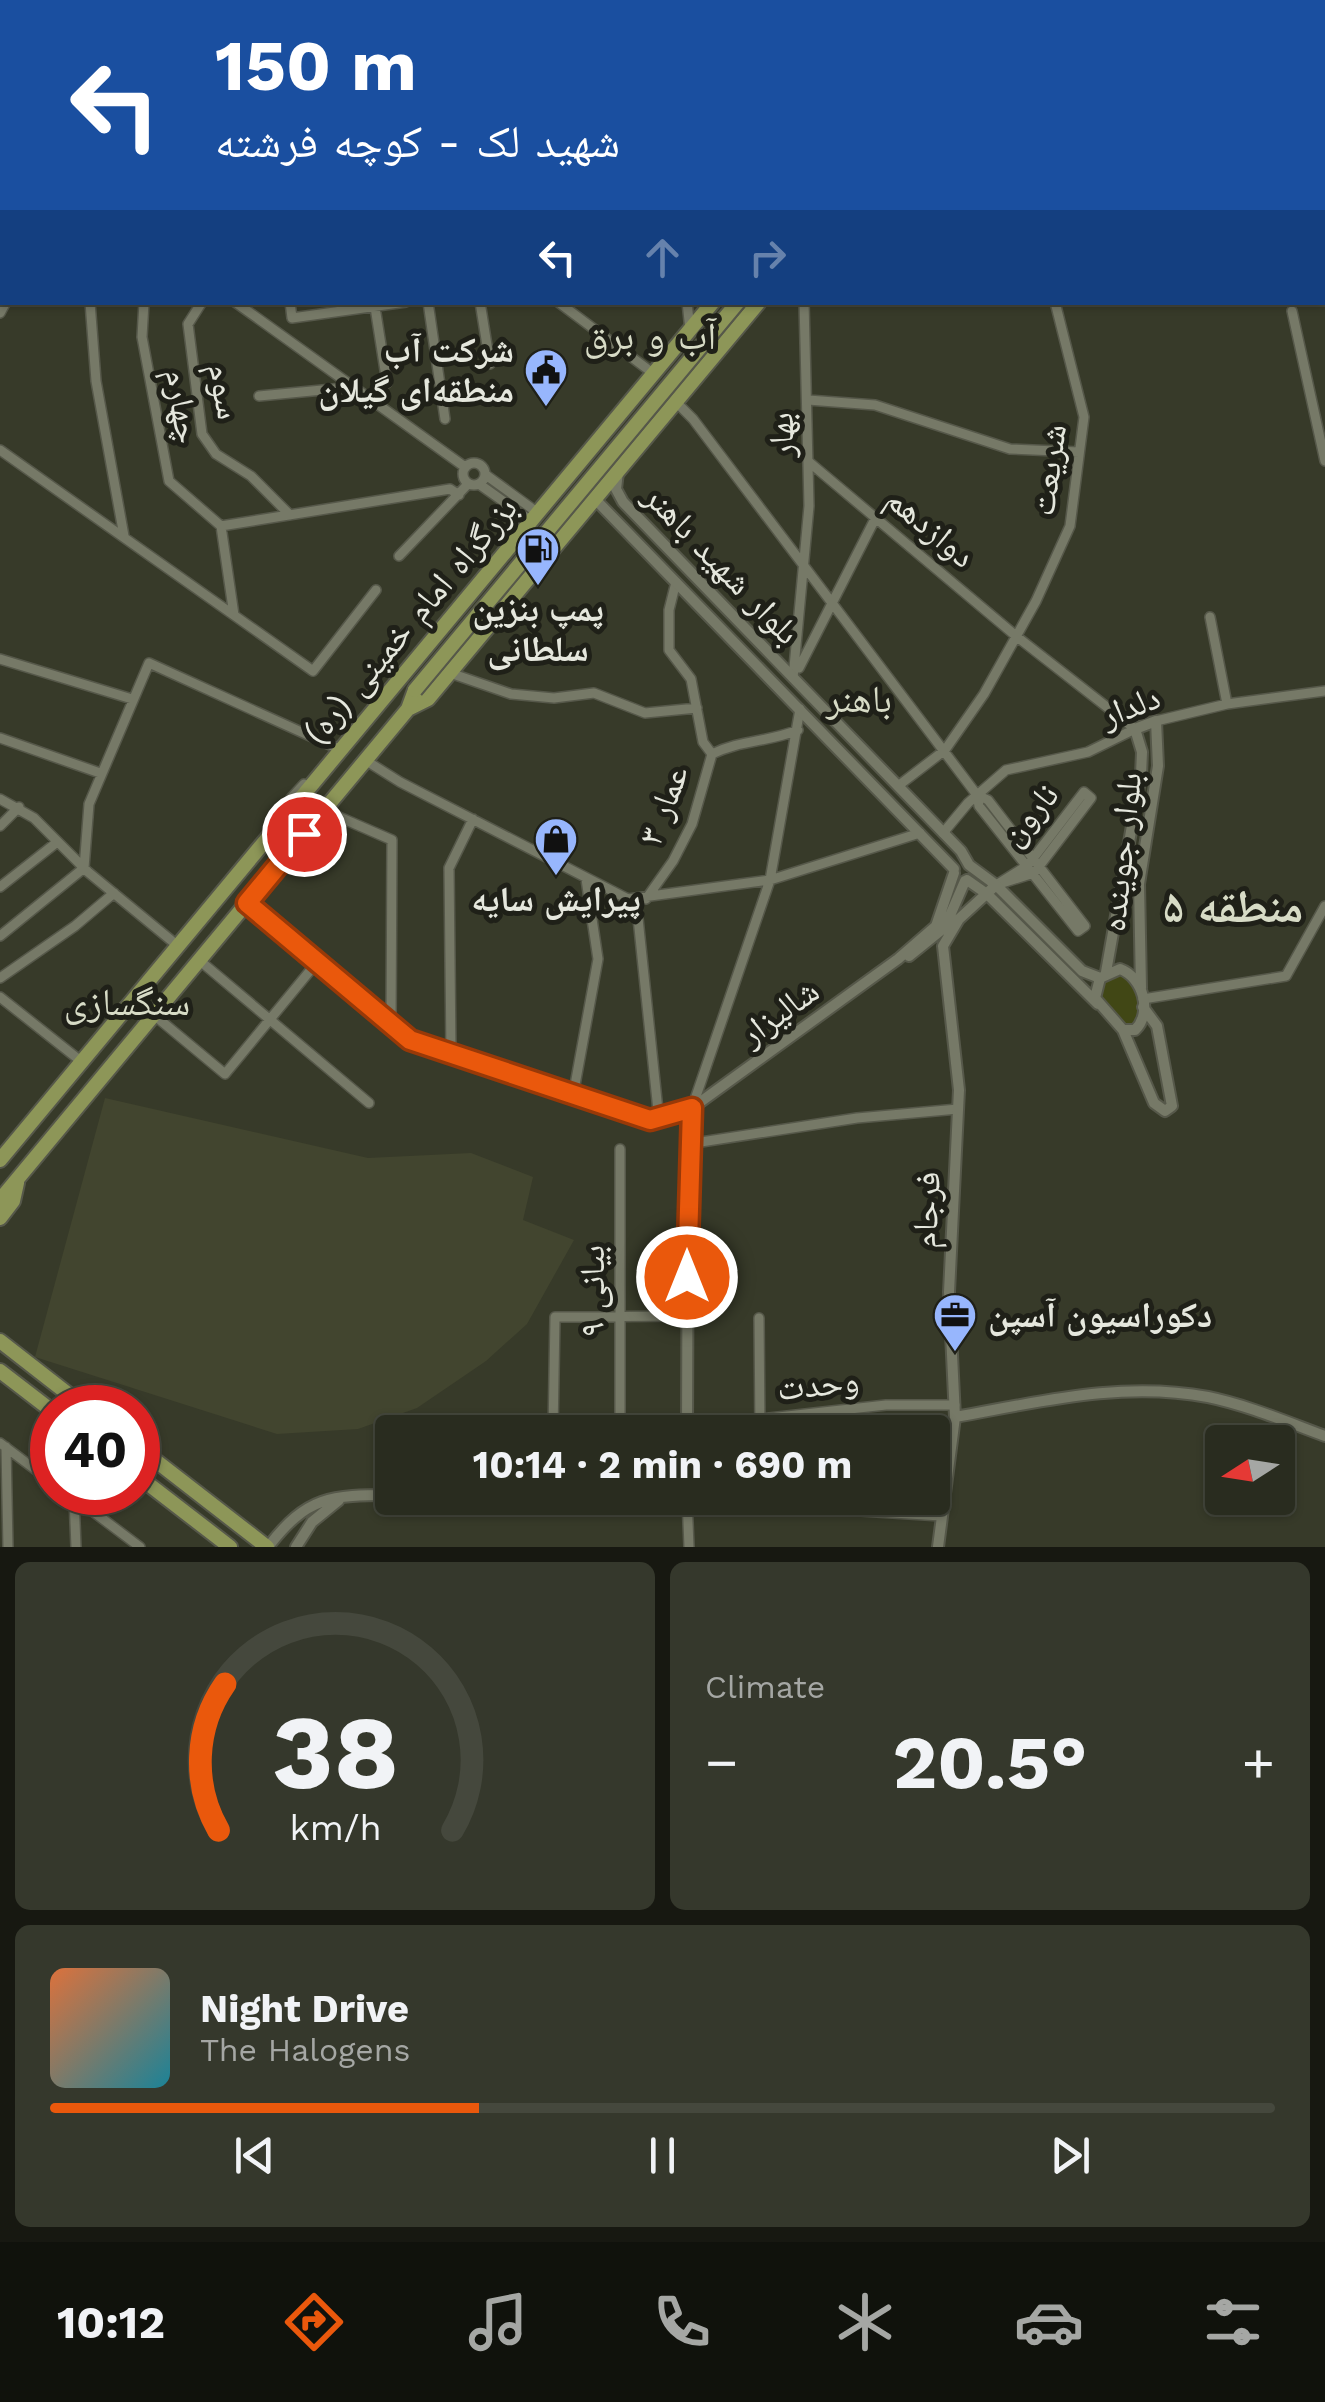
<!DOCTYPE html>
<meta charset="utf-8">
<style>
body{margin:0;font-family:"Work Sans","Noto Naskh Arabic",sans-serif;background:#35382c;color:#f1f3f6;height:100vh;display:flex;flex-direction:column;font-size:38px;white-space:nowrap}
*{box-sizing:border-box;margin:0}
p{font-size:32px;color:#a5a7a4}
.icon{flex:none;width:55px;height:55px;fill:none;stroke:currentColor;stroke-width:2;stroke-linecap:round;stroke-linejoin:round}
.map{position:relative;height:1547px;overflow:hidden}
.sheet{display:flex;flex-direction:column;gap:15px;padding:15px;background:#171811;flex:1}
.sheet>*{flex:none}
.top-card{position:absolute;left:0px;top:0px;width:1325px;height:305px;box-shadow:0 2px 8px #0004,0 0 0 2px #45483d;background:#1a4fa0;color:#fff;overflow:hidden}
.needle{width:65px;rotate:258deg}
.tools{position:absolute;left:1205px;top:1425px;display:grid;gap:20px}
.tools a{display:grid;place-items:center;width:90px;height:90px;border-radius:10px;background:#292c1f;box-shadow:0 2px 8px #0004,0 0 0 2px #45483d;font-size:50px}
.speed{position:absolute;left:30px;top:1385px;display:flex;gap:20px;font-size:50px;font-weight:700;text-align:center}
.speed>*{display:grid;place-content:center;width:130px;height:130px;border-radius:50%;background:#292c1f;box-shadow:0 2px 8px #0004,0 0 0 2px #45483d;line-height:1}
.speed .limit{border:15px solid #d22;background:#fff;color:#111}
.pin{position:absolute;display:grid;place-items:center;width:85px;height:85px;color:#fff;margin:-42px;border:5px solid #fff;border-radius:50%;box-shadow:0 2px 10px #0007}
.me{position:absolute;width:110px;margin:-55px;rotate:0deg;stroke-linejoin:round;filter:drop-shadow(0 0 8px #0008)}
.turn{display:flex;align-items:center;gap:35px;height:210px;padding:0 50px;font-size:45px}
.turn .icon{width:130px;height:130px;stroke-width:2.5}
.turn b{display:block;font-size:70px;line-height:85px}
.lanes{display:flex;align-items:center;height:95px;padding:0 50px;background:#0003;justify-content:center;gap:50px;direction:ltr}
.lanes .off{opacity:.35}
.big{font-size:75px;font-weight:700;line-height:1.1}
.sheet .tile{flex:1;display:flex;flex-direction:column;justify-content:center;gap:15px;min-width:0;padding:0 35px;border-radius:15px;background:#35382c}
.sheet .dial{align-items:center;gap:0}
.dial svg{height:260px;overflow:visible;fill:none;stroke:#45483d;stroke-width:7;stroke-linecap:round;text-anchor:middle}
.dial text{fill:#f1f3f6;stroke:none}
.song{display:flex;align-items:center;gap:30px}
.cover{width:120px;height:120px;border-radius:15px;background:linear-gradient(135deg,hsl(20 70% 55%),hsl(190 70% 35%))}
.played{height:10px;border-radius:5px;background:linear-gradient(90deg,#ea580c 35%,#45483d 35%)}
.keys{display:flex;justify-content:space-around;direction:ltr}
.heat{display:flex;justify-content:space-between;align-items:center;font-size:55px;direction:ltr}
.sheet .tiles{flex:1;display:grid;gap:15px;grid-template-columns:1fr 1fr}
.tile:last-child{grid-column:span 2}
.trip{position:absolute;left:375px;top:1415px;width:575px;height:100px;border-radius:10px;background:#292c1f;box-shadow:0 2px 8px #0004,0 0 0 2px #45483d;font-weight:700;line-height:100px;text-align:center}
.tabs{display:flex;height:160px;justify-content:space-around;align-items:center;background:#10120c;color:#a5a7a4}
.tabs .icon{width:70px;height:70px}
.tabs .active{color:#ea580c}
.tabs b{font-size:45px;color:#f1f3f6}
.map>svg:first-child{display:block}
</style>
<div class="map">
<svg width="1325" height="1547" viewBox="0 0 1325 1547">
<rect width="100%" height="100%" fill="#373a29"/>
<path fill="#42452f" d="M105 1098 368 1158 471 1153 533 1177 523 1220 574 1240 527 1324 486 1361 417 1408 358 1429 277 1434 35 1357Z"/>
<path fill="#414715" d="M1121 974C1139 984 1140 1001 1139 1021L1133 1027 1124 1026 1099 995 1103 980Z"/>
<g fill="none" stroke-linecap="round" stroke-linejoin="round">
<path stroke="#7e883a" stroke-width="14" d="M84 2 87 0
M0 259 2 256"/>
<g stroke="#56584a" stroke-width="12">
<path id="minor" d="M629 0 630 2
M789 0V2
M1036 0 1037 2
M1255 0 1256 2
M1051 2 1053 0
M1322 115H1325
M1322 278H1325
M90 302 96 381 124 536
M144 302 142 337 169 481 221 526 234 615
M202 302 188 324 202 434 216 454 251 476 290 515
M235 302 465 467
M290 302 292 318 406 302
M428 302 445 419
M480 302 490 364
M558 302 654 374
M687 302 690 330
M375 307 387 383
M1292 311 1325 461
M0 313 6 302
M259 396 354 387
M808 400 875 405 1010 449 1079 452
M676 402 693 419 977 795 979 806 1078 931 1085 926 988 800 977 795
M0 450 313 671 376 590
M809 462 1016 636 1135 729 1088 752 1006 770 968 803 943 833
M463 474a11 11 0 1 1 22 0a11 11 0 1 1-22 0Z
M486 475 538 513
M479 484 531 521
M221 526 450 489 459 495
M399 556 468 484
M676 582 669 610V650L691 679 703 742 712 754
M1210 617 1227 704
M0 659 132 699
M799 668 876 517
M450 673 511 694 554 698 594 693 645 713 697 708
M793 678 809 506 804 302
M1156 721 1227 704 1325 691
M0 738 100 773
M365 760 400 782 628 899 770 880 920 833
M898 786 945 750 984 694 1036 601 1070 526 1084 417 1055 302
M1084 792 1091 798 1034 873 996 885 1028 865Z
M291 798 304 784
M0 799 34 818 88 872 178 946
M323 810 392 840 391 1024
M0 826 19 807
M0 887 56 843
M636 899 659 1120
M646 899 673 861 692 824 712 754C740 740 769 742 798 730
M247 903 410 1040 650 1120 692 1108 770 880 800 709
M0 936 84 868 89 804 149 663 341 750
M199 960 369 1103
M0 978 75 926 114 893
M0 997 82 1062
M1143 999 1286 976 1325 906
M154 1015 225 1074 318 961
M451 1054 449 868 473 819
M573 1096 598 959 586 879
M688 1144 857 1118 958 1109
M759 1318 760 1432
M687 1427 886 1405H955
M553 1432 555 1317 687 1316
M620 1432V1149
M0 1443 52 1482
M6 1447 8 1547
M67 1492 140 1547
M74 1498 76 1547
M687 1498 689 1547
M817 1498 861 1511 941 1516"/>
</g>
<g stroke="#56584a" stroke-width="14">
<path id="tertiary" d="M618 472 616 489 623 502 961 851 969 865 996 885 1082 971 1100 978
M595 499 954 869
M967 880 987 894 1098 1004
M909 956 945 927 965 881
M1120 969C1143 977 1153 1013 1135 1030H1123L1095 998 1100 978Z
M1106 972 1141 775 1142 752 1135 729 1156 721 1158 766 1139 884 1141 988
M1123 1030 1154 1103 1165 1111 1172 1106 1157 1026 1143 1007
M955 1417C1040 1402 1121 1381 1208 1397 1247 1405 1287 1422 1325 1436
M687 1432 688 1148 692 1108 898 959 936 926 954 873
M268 1547C307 1496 331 1495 392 1495
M296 1547 312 1522 339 1500
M938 1547 955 1417 949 1292 959 1090 943 946 959 919 996 885"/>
</g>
<g stroke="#56584a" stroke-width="18">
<path id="trunk" d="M962 2 964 0
M994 2 996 0
M408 709 428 699 759 302
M0 1160 713 302
M0 1200 408 709 415 690
M0 1218 13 1201 17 1183
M0 1341 86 1408
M0 1371 52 1411
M138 1447 267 1547
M138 1476 230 1547"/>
</g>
<use href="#minor" stroke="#767967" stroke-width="9"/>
<use href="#tertiary" stroke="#767967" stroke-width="10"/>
<use href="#trunk" stroke="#8d9658" stroke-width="14"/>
<g stroke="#56584a" stroke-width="18" stroke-linecap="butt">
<path id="trunk-bridge" d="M415 690 738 302"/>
</g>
<use href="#trunk-bridge" stroke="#8d9658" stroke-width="14"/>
</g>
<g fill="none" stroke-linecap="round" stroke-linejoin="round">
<g stroke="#983908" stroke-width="25">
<path id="route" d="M304 834 247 903 410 1040 650 1120 692 1108 687 1277"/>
</g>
<use href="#route" stroke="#ea580c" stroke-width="18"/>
</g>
<defs>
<g id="civic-pin" transform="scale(2.25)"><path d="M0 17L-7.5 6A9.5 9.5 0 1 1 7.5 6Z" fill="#97b6fd" stroke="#1f2018"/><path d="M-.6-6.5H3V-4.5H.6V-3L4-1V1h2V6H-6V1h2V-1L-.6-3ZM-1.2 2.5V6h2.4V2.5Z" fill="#111"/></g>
<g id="fuel-pin" transform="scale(2.25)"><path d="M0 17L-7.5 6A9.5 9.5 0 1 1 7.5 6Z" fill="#97b6fd" stroke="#1f2018"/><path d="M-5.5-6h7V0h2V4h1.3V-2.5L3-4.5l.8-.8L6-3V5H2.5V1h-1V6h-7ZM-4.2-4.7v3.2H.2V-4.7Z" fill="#111"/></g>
<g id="shop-pin" transform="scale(2.25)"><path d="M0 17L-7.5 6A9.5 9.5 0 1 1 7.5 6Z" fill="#97b6fd" stroke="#1f2018"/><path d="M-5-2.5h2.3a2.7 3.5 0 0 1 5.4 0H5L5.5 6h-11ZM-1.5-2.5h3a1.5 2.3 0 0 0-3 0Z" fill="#111"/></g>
<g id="office-pin" transform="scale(2.25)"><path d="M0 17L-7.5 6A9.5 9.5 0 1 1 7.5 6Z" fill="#97b6fd" stroke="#1f2018"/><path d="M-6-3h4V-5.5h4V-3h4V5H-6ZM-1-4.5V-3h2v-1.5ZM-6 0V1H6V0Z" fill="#111"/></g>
</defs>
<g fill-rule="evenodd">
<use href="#civic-pin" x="546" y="370"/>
<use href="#fuel-pin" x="538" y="549"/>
<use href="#shop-pin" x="556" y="839"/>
<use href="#office-pin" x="955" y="1315"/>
</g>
<g text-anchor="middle" stroke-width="10" stroke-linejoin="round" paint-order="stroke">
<g font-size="35" font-weight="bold" fill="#e5e7dd" stroke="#1f2018">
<text x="514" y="362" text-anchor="end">شرکت آب<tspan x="514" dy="40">منطقه‌ای گیلان</tspan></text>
<text x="538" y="621">پمپ بنزین<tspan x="538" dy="40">سلطانی</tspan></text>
<text x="556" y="911">پیرایش سایه</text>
<text x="988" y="1327" text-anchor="start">دکوراسیون آسپن</text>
</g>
<g font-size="35" fill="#e5e7dd" stroke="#1f2018">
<text transform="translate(225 391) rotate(79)" y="12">سوم</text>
<text transform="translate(183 406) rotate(80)" y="12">چهارم</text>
<text transform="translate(781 435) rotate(-91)" y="12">بهار</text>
<text transform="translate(1048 470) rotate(-82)" y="12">شریعت</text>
<text transform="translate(931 527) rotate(40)" y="12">دوازدهم</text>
<text transform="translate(722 564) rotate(46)" y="12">بلوار شهید باهنر</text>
<text transform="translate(410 620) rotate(-50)" y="12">بزرگراه امام خمینی (ره)</text>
<text transform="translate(1130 706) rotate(-21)" y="12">دلدار</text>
<text transform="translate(663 805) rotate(-69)" y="12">عمار ۳</text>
<text transform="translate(1029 814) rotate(-49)" y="12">نارون</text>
<text transform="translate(1121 852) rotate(-84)" y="12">بلوار جوینده</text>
<text transform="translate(779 1012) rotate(-36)" y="12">شالیزار</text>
<text transform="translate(926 1210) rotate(-87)" y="12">فرجام</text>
<text transform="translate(592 1291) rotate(-90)" y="12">بیانی ۹</text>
<text transform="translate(818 1384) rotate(-6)" y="12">وحدت</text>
</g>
<g font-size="38" fill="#d7dbc6" stroke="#1f2018">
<text x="650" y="349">آب و برق</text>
<text x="859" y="712">باهنر</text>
<text x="127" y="1015">سنگسازی</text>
</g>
<g font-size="45" font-weight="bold" fill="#d7dbc6" stroke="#1f2018">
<text x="1233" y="922">منطقه ۵</text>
</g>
</g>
</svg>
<div class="tools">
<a><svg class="needle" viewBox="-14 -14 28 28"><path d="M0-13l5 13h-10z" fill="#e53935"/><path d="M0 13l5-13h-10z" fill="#a5a7a4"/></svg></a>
</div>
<div class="speed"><div class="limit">40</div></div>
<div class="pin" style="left:304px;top:834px;background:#d93025"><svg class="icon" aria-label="arrive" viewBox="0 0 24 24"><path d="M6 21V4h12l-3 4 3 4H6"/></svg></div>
<svg class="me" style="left:687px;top:1277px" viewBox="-20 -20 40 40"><circle r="17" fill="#ea580c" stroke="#fff" stroke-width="3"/><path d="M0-11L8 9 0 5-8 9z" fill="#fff"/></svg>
<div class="trip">10:14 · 2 min · 690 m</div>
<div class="top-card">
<div class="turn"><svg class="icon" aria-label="left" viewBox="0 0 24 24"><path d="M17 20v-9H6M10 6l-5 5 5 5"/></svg><div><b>150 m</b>شهید لک - کوچه فرشته</div></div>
<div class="lanes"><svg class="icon" aria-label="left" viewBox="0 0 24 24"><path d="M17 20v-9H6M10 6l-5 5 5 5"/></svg><svg class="icon off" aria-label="ahead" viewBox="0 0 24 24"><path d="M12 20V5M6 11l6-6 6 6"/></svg><svg class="icon off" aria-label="right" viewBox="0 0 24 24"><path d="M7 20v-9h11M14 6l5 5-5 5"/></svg></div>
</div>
</div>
<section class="sheet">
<div class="tiles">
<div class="tile dial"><svg viewBox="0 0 100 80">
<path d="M14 69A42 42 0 1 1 86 69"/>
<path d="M14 69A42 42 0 0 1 16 24" stroke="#ea580c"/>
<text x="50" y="56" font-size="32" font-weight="700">38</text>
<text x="50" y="72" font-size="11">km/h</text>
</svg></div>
<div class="tile"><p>Climate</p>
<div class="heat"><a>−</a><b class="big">20.5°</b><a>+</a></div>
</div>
<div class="tile">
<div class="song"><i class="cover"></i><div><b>Night Drive</b><p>The Halogens</p></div></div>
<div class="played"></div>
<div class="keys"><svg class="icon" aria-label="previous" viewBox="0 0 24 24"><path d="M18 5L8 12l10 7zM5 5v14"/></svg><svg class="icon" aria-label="pause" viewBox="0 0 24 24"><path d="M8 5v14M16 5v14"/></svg><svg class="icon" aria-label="next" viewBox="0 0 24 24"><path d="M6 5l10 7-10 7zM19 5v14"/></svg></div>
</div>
</div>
</section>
<nav class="tabs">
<b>10:12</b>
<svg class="icon active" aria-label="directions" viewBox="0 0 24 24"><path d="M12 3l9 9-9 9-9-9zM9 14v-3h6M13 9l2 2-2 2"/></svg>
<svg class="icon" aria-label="music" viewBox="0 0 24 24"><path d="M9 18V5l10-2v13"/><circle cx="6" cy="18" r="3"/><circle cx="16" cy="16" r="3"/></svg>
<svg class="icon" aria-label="phone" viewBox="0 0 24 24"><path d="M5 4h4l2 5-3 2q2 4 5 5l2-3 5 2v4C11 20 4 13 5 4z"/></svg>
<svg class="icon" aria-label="climate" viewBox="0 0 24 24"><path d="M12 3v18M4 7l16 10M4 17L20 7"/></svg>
<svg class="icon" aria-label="car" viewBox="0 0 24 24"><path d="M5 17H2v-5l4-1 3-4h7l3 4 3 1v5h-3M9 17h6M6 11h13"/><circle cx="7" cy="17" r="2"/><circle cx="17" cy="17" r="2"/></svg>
<svg class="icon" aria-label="filters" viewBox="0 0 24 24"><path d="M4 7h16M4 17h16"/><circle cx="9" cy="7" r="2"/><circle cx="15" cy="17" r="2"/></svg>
</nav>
